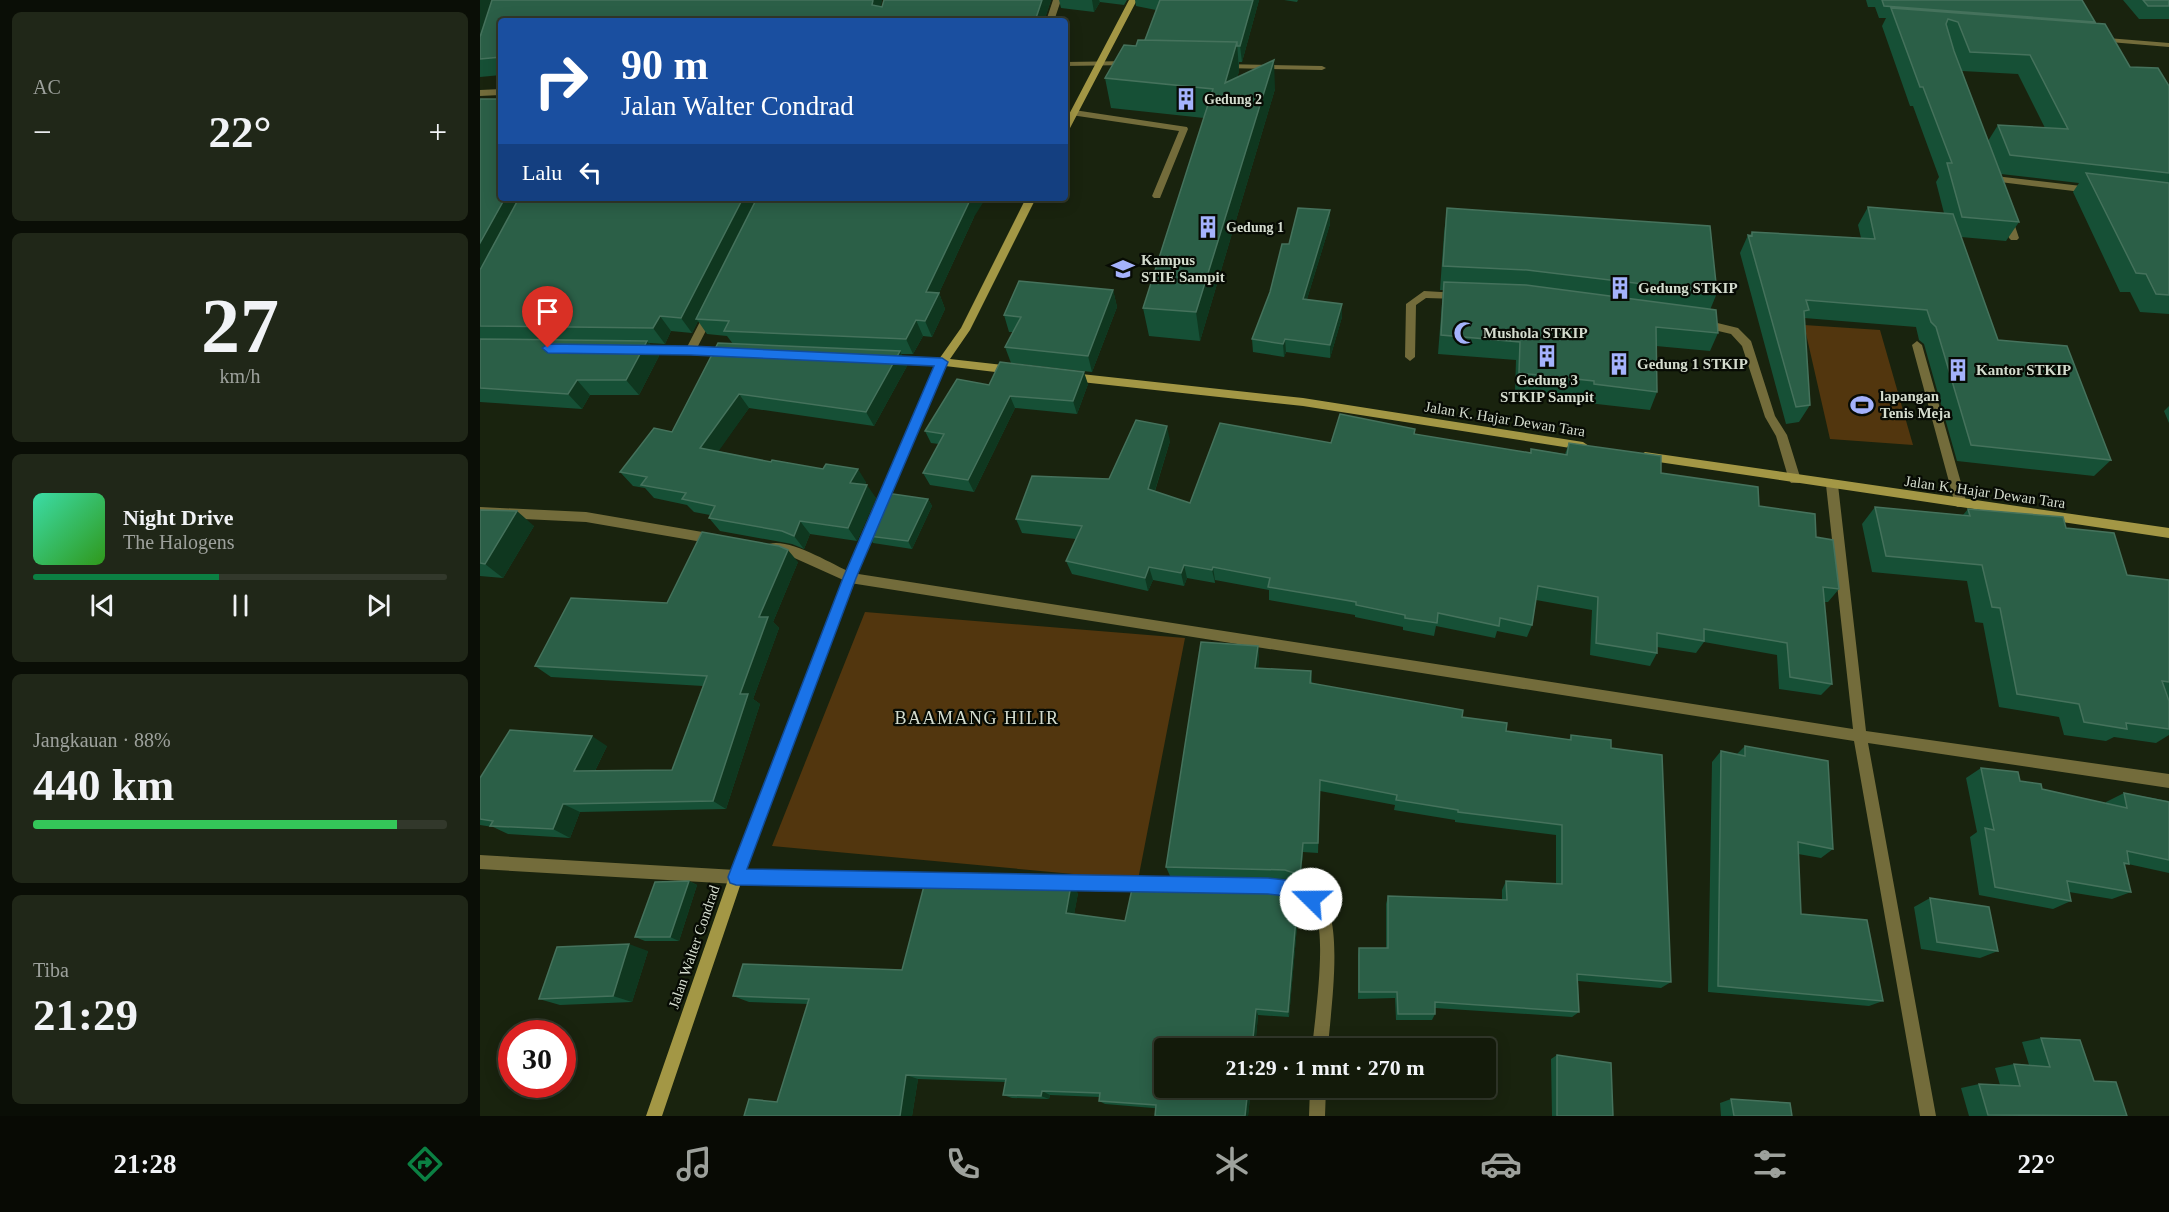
<!DOCTYPE html>
<html lang="id">
<meta charset="utf-8">
<style>
body{margin:0;font-family:"Times New Roman",serif;background:#202718;color:#f1f3f6;height:100vh;display:flex;flex-direction:column;font-size:22px;white-space:nowrap}
*{box-sizing:border-box;margin:0}
p{font-size:20px;color:#9da19c}
.icon{flex:none;width:33px;height:33px;fill:none;stroke:currentColor;stroke-width:2;stroke-linecap:round;stroke-linejoin:round}
.map{position:relative;flex:1;overflow:hidden}
.panel{display:flex;flex-direction:column;gap:12px;padding:12px;background:#0a0e06;width:480px}
.panel>*{flex:none}
.guide{position:absolute;left:18px;top:18px;width:570px;height:183px;border-radius:6px;box-shadow:0 3px 15px #0003,0 0 0 2px #32382b;background:#1a4fa0;color:#fff;overflow:hidden}
.speed{position:absolute;left:18px;top:1020px;display:flex;gap:12px;font-size:30px;font-weight:700;text-align:center}
.speed>*{display:grid;place-content:center;width:78px;height:78px;border-radius:50%;background:#131a0a;box-shadow:0 3px 15px #0003,0 0 0 2px #32382b;line-height:1}
.speed .limit{border:9px solid #d22;background:#fff;color:#111}
.pin{position:absolute;display:grid;place-items:center;width:51px;height:51px;color:#fff;margin:-62px -26px;border-radius:50% 50% 50% 0;rotate:-45deg;box-shadow:0 0 6px #0007}
.pin .icon{rotate:45deg}
.me{position:absolute;width:66px;margin:-33px;rotate:292deg;stroke-linejoin:round;filter:drop-shadow(0 0 4px #0008)}
.turn{display:flex;align-items:center;gap:21px;height:126px;padding:0 24px;font-size:27px}
.turn .icon{width:78px;height:78px;stroke-width:2.5}
.turn b{display:block;font-size:42px;line-height:51px}
.then{display:flex;align-items:center;height:57px;padding:0 24px;background:#0003;gap:12px;font-size:22px}
.big{font-size:45px;font-weight:800;line-height:1.1}
.panel .tile{flex:1;display:flex;flex-direction:column;justify-content:center;gap:9px;min-width:0;padding:0 21px;border-radius:9px;background:#202718}
.panel .dial{align-items:center;gap:0}
.dial b{font-size:78px;line-height:1}
.song{display:flex;align-items:center;gap:18px}
.cover{width:72px;height:72px;border-radius:9px;background:linear-gradient(135deg,hsl(160 70% 55%),hsl(110 70% 35%))}
.played{height:6px;border-radius:3px;background:linear-gradient(90deg,#0b8043 45%,#32382b 45%)}
.keys{display:flex;justify-content:space-around;direction:ltr}
.heat{display:flex;justify-content:space-between;align-items:center;font-size:33px;direction:ltr}
.charge{height:9px;border-radius:4px;background:linear-gradient(90deg,#34c759 88%,#32382b 0)}
.trip{position:absolute;left:674px;top:1038px;width:342px;height:60px;border-radius:6px;background:#131a0a;box-shadow:0 3px 15px #0003,0 0 0 2px #32382b;font-weight:800;line-height:60px;text-align:center}
.menu{display:flex;height:96px;justify-content:space-around;align-items:center;background:#080a04;color:#9da19c}
.menu .icon{width:42px;height:42px}
.menu .on{color:#0b8043}
.menu b{font-size:27px;color:#f1f3f6}
main{display:flex;flex:1;min-height:0}
.map>svg:first-child{display:block}
</style>
<main>
<section class="panel">
<div class="tile"><p>AC</p>
<div class="heat"><a>−</a><b class="big">22°</b><a>+</a></div>
</div>
<div class="tile dial"><b>27</b><p>km/h</p></div>
<div class="tile">
<div class="song"><i class="cover"></i><div><b>Night Drive</b><p>The Halogens</p></div></div>
<div class="played"></div>
<div class="keys"><svg class="icon" aria-label="previous" viewBox="0 0 24 24"><path d="M18 5L8 12l10 7zM5 5v14"/></svg><svg class="icon" aria-label="pause" viewBox="0 0 24 24"><path d="M8 5v14M16 5v14"/></svg><svg class="icon" aria-label="next" viewBox="0 0 24 24"><path d="M6 5l10 7-10 7zM19 5v14"/></svg></div>
</div>
<div class="tile"><p>Jangkauan · 88%</p><b class="big">440 km</b><div class="charge"></div></div>
<div class="tile"><p>Tiba</p><b class="big">21:29</b></div>
</section>
<div class="map">
<svg width="1689" height="1116" viewBox="0 0 1689 1116">
<rect width="100%" height="100%" fill="#19230e"/>
<path fill="#52360e" d="M1324 325 1400 330 1433 445 1350 439Z
M385 612 705 638 658 880 292 846Z"/>
<g fill="none" stroke-linecap="round" stroke-linejoin="round">
<path fill="#736c3b" fill-rule="evenodd" d="M573 0H581L574 21H566Z
M594 110 707 127 708 129 680 198H674L672 196 699 131 591 115V111Z
M1527 214 1532 217 1539 238 1537 240H1531L1529 238 1522 217Z
M944 291 978 293 983 296 978 299 946 298 936 305 935 357 930 361 925 357 926 304Z
M1221 319 1258 328 1271 341 1295 416 1307 435 1321 480 1319 483H1311L1309 480 1296 436 1285 417 1262 346 1251 334 1217 326 1216 323Z
M1437 341 1442 345 1487 504 1485 507H1477L1475 504 1432 345Z"/>
<path fill="#736c3b" fill-rule="evenodd" d="M1615 37 1689 43V47L1618 41H1615Z
M652 61V65H649L585 66V62Z
M741 64 842 66 846 68 842 70 744 68 740 66Z
M21 89V95L0 96V90Z
M1515 176 1610 187 1615 190 1610 193 1512 181V177Z
M229 311 234 315 217 348H248L252 349 253 352 252 355 157 354 152 350 157 346 207 347 225 312Z
M409 356 462 358 467 362 462 366 409 364 404 360Z
M1352 480 1358 485 1386 731 1689 774V788L1388 743 1456 1116H1440L1374 741 370 583 310 556 289 552 287 548 289 544C310 538 351 564 372 573L1373 729 1346 485Z
M0 507 106 512 234 534 238 536 240 539 238 542 234 544 106 522 0 517Z
M0 855 256 870 806 881C819 886 834 890 843 901 864 924 850 1016 848 1048H832C835 1019 846 941 836 916 832 905 816 900 806 895L256 884 0 869Z
M830 1088H846L845 1116H829Z"/>
<path fill="#a39745" fill-rule="evenodd" d="M649 0H657L589 130 585 133V122Z
M546 198H556L490 330 470 359 532 366 537 370 532 374 465 366 376 578 263 877 182 1116H166L249 877 364 578 457 362 481 328Z
M592 373 823 398 1103 442 1109 446 1103 450 823 406 592 381 587 377Z
M1165 452 1689 528V538L1165 460 1159 456Z"/>
</g>
<path fill="#165036" fill-rule="evenodd" d="M0 0H402L400 7 571 0 564 21H21V75L0 77Z
M579 0H647L644 5 620 2 614 12 581 8Z
M655 0H779L762 62H759V71L757 78 795 89 720 341 669 336 663 308 724 118 631 108 625 78 656 46 665 40 676 10 656 6Z
M804 0H818L817 2Z
M1386 0H1602L1615 22 1614 23 1650 67 1689 86V314L1660 312 1650 292H1640L1593 192 1599 183 1521 174 1539 222 1526 241 1481 237 1518 340 1631 460 1614 476 1477 461 1444 344 1439 340 1436 327 1324 318 1330 405 1319 422 1306 424 1260 253 1268 235H1270L1272 232 1381 238 1378 225 1388 207 1464 213 1456 182 1459 177 1433 106H1430L1402 26 1406 18H1399L1395 7H1388ZM1482 71 1538 74 1565 128 1518 125 1508 141Z
M1643 0H1689V19H1659Z
M0 99 21 198 494 217 459 293 465 309 452 337 443 336 433 354H421L427 366 394 426 269 408 238 451 386 482 385 485 396 498 377 541 330 534 324 549 312 544 240 531 229 518 230 515 214 512 207 505 174 498 165 488 153 486 140 472 192 432 253 344 247 336 227 334 218 321 212 333 191 331 185 344 169 343 179 356 159 395H110L102 409 0 402Z
M967 208 1237 293 1230 310 1238 333 1230 351 1176 346 1177 392 1170 410 1108 403V399L1035 391 1036 360 958 354 963 290H960L964 233Z
M850 210V224L827 299 862 317 850 358 806 352 804 357 773 352 772 339 809 244Z
M633 290 637 307 612 372 531 363 525 347 533 332H529L524 315Z
M608 384 597 414 535 408 494 492 450 485 443 473 459 444 451 443 445 431 509 385Z
M1689 406V423L1684 411Z
M935 429V434L1050 453 1051 449 1085 454 1089 443 1279 506 1336 537 1359 589 1348 602H1344L1352 684 1341 695 1299 689 1297 655 1224 642 1216 653 1177 647V653L1170 666 1110 655 1112 610 1056 600 1052 625 1047 637 1017 631 1015 638 956 626 954 636 923 630V627L875 617V615L789 600V590L735 580V583L707 578 704 586 673 580 668 591 592 574 586 561 596 539 542 533 536 519 629 479 690 441 675 491 710 503 851 443Z
M448 499 452 506 432 549 393 543 388 536Z
M1395 507 1483 515 1488 509 1586 528 1647 575 1689 580V699H1688L1689 701V735L1676 743 1634 737 1626 741 1584 735 1579 717 1519 707 1503 623 1495 622 1487 581 1392 572 1382 524Z
M0 510 54 526 23 578 0 576Z
M318 562 293 622 299 628 273 699 280 704 246 809 100 812 90 838 28 834 13 827 0 825V778L127 746 115 771 192 770 223 686 71 677 55 666 187 603Z
M778 646 779 659 778 668 831 671 832 683 982 717 1026 731 1089 740 1091 735 1131 748 1191 982 1181 988 1098 981 1099 1012 1092 1017 955 1008V1014L952 1020H916L915 998 878 999V955L879 948H906V904L908 896 1022 899V890L1026 881 1076 884V835L975 822V820L914 810 915 805 840 791 838 853 823 852 820 884 806 879 690 876 686 867Z
M1265 746 1353 849 1341 858 1318 854 1321 914 1403 1001 1389 1006 1228 992 1232 762 1241 751 1257 754Z
M1501 768 1562 789 1626 803V802L1644 793 1689 801V873L1648 864 1645 865 1651 892 1632 899 1589 892 1591 901 1573 909 1499 895 1490 837 1497 832 1486 778Z
M209 881 217 885 199 941H165L155 937Z
M682 892 819 903 809 1017 778 1015 775 1048H684V1088H771L768 1116 625 1104 619 1101V1097L570 1095 569 1099 532 1098 523 1095 525 1082 438 1079 432 1116H264L297 1102 328 1004 269 1002 253 996 422 970 598 893 594 914 645 921Z
M1450 898 1518 951 1500 958 1441 949 1434 907Z
M168 951 152 1002 80 1005 59 999Z
M1561 1038 1614 1081 1647 1116H1489L1481 1088 1499 1084 1520 1085 1515 1068 1534 1064 1549 1065 1542 1042Z
M1077 1055 1133 1116H1072L1071 1059Z
M1251 1099 1312 1116H1241L1240 1103Z"/>
<path fill="#0f371f" d="M0 0H15L0 48Z
M393 0H402L398 21 392 5Z
M562 0H571L564 21H555Z
M612 0H619L620 2 614 12Z
M773 0H779L762 62 760 46Z
M757 42 759 71 748 113 745 83Z
M794 60 795 89 720 341 716 312Z
M25 198H46L0 284V243Z
M263 198H280L216 319 218 321 212 333 201 318Z
M491 198H506L494 217 459 293 465 309 452 337 445 321 446 292Z
M850 210V224L823 312V299Z
M633 290 637 307 612 372 608 356Z
M862 304V317L850 358V345Z
M180 316 191 331 185 344 173 328Z
M436 320 443 336 433 354 426 339Z
M805 339 806 352 804 357 803 344Z
M167 341 179 356 159 395 146 380Z
M420 351 427 366 394 426 386 412Z
M604 372 608 384 597 414 593 401Z
M97 380 110 395 102 409 88 394Z
M259 394 269 408 231 462 220 448Z
M530 396 535 408 494 492 488 480Z
M687 426 690 441 671 503 668 489Z
M378 469 386 482 379 496 370 483Z
M387 485 396 498 377 541 368 528Z
M448 499 452 506 432 549 428 541Z
M37 511 54 526 23 578 5 564Z
M320 521 330 534 324 549 314 536Z
M308 550 318 562 293 622 299 628 273 699 280 704 246 809 233 801 279 617Z
M704 565 707 578 704 586 701 573Z
M669 567 673 580 668 591 665 578Z
M733 567 735 580V583L732 570Z
M778 646 779 659 777 681 775 668Z
M112 736 127 746 110 781 94 771Z
M83 804 100 812 90 838 73 829Z
M823 843V852L820 884V875Z
M209 881 217 885 199 941 190 937Z
M591 885 598 893 593 921 586 913Z
M818 895 819 903 809 1017 808 1012Z
M149 944 168 951 152 1002 133 996Z
M776 1009 778 1015 775 1048H772Z
M426 1075 438 1079 432 1116H420Z
M768 1088H771L768 1116H765Z
M562 1091 570 1095 569 1099 561 1096Z"/>
<path fill="#2b5f47" stroke="#45725c" stroke-width="1.5" d="M12 0H393L392 5 402 7 404 0H562L555 21H21V57L0 59V37Z
M680 0H773L760 46H757V42L665 40Z
M1402 0H1602L1615 22 1404 6Z
M1663 0H1689V6H1668Z
M1411 8 1625 24 1650 67 1678 68 1689 86V173L1530 155 1518 125 1588 129 1550 55 1490 52 1478 22 1468 19 1466 24 1474 51 1539 222 1482 217 1467 163H1472L1443 87H1440Z
M658 40 757 42 745 83 794 60 716 312 663 308 733 89 625 78 644 45 656 46Z
M0 99H21V198H25L0 243Z
M1606 173 1689 183V295L1676 294 1666 274 1656 273Z
M39 198H263L201 318 180 316 173 328 0 326V270Z
M277 198H491L446 292 459 293 445 321 436 320 426 339 244 331 249 321 216 319Z
M1388 207 1473 214 1518 340 1587 346 1631 460 1491 445 1456 327 1451 322 1447 310 1326 300 1329 310 1324 311 1330 405 1316 407 1268 235 1272 236V232L1395 239Z
M818 208 850 210 823 299 862 304 850 345 805 339 803 344 772 339 790 292 802 244H809Z
M967 208 1230 226 1237 293 1047 270 963 266Z
M539 281 633 290 608 356 525 347 541 317 524 315Z
M964 282 1046 285 1236 310 1238 333 1176 327 1177 392 1114 384V381L1039 373 1040 342 961 335Z
M0 339 167 341 146 380H97L88 394 0 388Z
M238 343 420 351 386 412 259 394 220 448 291 462 292 460 343 469 346 464 378 469 370 483 387 485 368 528 320 521 314 536 302 531 229 518 235 506 202 499 206 493 161 485 167 477 140 472 174 428 192 432Z
M520 362 604 372 593 401 530 396 488 480 443 473 464 434 445 431 477 379 509 385Z
M860 414 935 429 934 434 1051 453V449L1087 455 1089 443 1181 456V473L1278 487 1279 506 1335 514 1336 537 1353 540 1359 589 1343 587 1352 684 1310 677 1307 643 1224 629V641L1177 633V653L1116 643 1118 597 1058 586 1052 625 1020 618 1019 626 958 613 957 623 925 618V615L876 605V602L788 587 790 578 733 567 732 570 704 565 701 573 669 567 665 578 586 561 602 526 536 519 552 476 629 479 656 420 687 426 668 489 710 503 740 423 851 443Z
M406 493 448 499 428 541 388 536Z
M1395 507 1490 516 1488 509 1583 517 1586 528 1634 533 1647 575 1689 580V682L1682 681 1689 701V729L1646 723 1647 729 1604 722 1599 704 1537 694 1520 608 1512 607 1502 565 1406 556Z
M0 510 37 511 5 564 0 563Z
M222 532 299 546 308 550 279 617H288L260 694H268L233 801 83 804 73 829 10 826 13 821 0 819V778L30 730 112 736 94 771 192 770 227 676 55 666 91 598 187 603Z
M721 642 778 646 775 668 831 671 830 683 983 710 982 717 1027 723 1026 731 1091 740V735L1131 740V748L1182 755 1191 982 1097 974 1099 1012 955 1002V1014H918L917 992H879V948H908V896L1027 900 1026 881 1082 884V825L978 812V810L916 800 917 795 840 780 838 843H823L820 875 805 870 686 867Z
M1265 746 1348 761 1353 849 1318 842 1321 914 1387 920 1403 1001 1238 986 1241 751 1265 756Z
M1501 768 1538 772 1540 781 1561 784 1562 789 1647 808 1644 793 1689 802V860L1647 851 1649 864 1644 863 1651 892 1587 881 1591 901 1515 887 1505 828 1514 830Z
M209 881 190 937H155L175 882Z
M445 882 591 885 586 913 645 921 652 889 682 892 683 886 804 889 818 895 808 1012 776 1009 772 1048H684V1088H768L765 1116H675L676 1105 619 1101 620 1093 562 1091 561 1096 523 1095 526 1079 426 1075 420 1116H264L269 1099 297 1102 329 999 253 996 263 964 422 970Z
M1450 898 1509 907 1518 951 1457 942Z
M149 944 133 996 59 999 77 947Z
M1561 1038 1600 1040 1614 1081 1636 1082 1647 1116 1508 1115 1499 1084 1540 1086 1534 1064 1570 1067Z
M1077 1055 1131 1063 1133 1116H1077Z
M1251 1099 1310 1103 1312 1116H1254Z"/>
<path fill="#1a73e8" stroke="#114b97" stroke-width="1.5" d="M68 344 211 346 462 358 468 362 376 578 267 869 788 878 806 880 836 893 839 899 836 905 831 907 806 896 788 894 256 885 250 883 248 877 363 578 454 366 211 355 68 353 62 348Z"/>
<defs>
<g id="building-bare" transform="scale(1.8)"><path d="M-4-6H4V6H1V3H-1V6H-4ZM-2.5-4.3h1.7v1.8h-1.7ZM.8-4.3h1.7v1.8H.8ZM-2.5-1h1.7V.8h-1.7ZM.8-1h1.7V.8H.8Z" fill="#a4b2fc" stroke="#070b04" stroke-width="2.5" paint-order="stroke"/></g>
<g id="university-bare" transform="scale(1.8)"><path d="M0-5L7-2L0 1L-7-2ZM-4 1L0 2.5L4 1V4Q0 6-4 4Z" fill="#a4b2fc" stroke="#070b04" stroke-width="2.5" paint-order="stroke"/></g>
<g id="mosque-bare" transform="scale(1.8)"><path d="M3.5-4.9A6 6 0 1 0 3.5 4.9A5 5 0 1 1 3.5-4.9Z" fill="#a4b2fc" stroke="#070b04" stroke-width="2.5" paint-order="stroke"/></g>
<g id="stadium-bare" transform="scale(1.8)"><path d="M0-5a6.5 5 0 1 0 0 10a6.5 5 0 1 0 0-10ZM-3.5-1.8h7v3.6h-7Z" fill="#a4b2fc" stroke="#070b04" stroke-width="2.5" paint-order="stroke"/></g>
</defs>
<g fill-rule="evenodd">
<use href="#building-bare" x="706" y="99"/>
<use href="#building-bare" x="728" y="227"/>
<use href="#university-bare" x="643" y="269"/>
<use href="#building-bare" x="1140" y="288"/>
<use href="#mosque-bare" x="985" y="333"/>
<use href="#building-bare" x="1067" y="356"/>
<use href="#building-bare" x="1139" y="364"/>
<use href="#building-bare" x="1478" y="370"/>
<use href="#stadium-bare" x="1382" y="405"/>
</g>
<g text-anchor="middle" stroke-width="4.5" stroke-linejoin="round" paint-order="stroke">
<g font-size="14" font-weight="bold" fill="#d4dcce" stroke="#070b04" text-anchor="start">
<text x="724" y="104">Gedung 2</text>
<text x="746" y="232">Gedung 1</text>
</g>
<g font-size="15" font-weight="bold" fill="#d4dcce" stroke="#070b04" text-anchor="start">
<text x="661" y="265">Kampus<tspan x="661" dy="17">STIE Sampit</tspan></text>
<text x="1158" y="293">Gedung STKIP</text>
<text x="1003" y="338">Mushola STKIP</text>
<text x="1157" y="369">Gedung 1 STKIP</text>
<text x="1496" y="375">Kantor STKIP</text>
<text x="1067" y="385" text-anchor="middle">Gedung 3<tspan x="1067" dy="17">STKIP Sampit</tspan></text>
<text x="1400" y="401">lapangan<tspan x="1400" dy="17">Tenis Meja</tspan></text>
</g>
<g font-size="15" fill="#d4dcce" stroke="#070b04">
<text transform="translate(1025 419) rotate(9)" y="5">Jalan K. Hajar Dewan Tara</text>
<text transform="translate(1505 492) rotate(8)" y="5">Jalan K. Hajar Dewan Tara</text>
<text transform="translate(214 947) rotate(-71)" y="5">Jalan Walter Condrad</text>
</g>
<g font-size="18" letter-spacing="1.5" fill="#d4dcce" stroke="#070b04">
<text x="497" y="724">BAAMANG HILIR</text>
</g>
</g>
</svg>
<div class="speed"><div class="limit">30</div></div>
<div class="pin" style="left:68px;top:348px;background:#d93025"><svg class="icon" aria-label="arrive" viewBox="0 0 24 24"><path d="M6 21V4h12l-3 4 3 4H6"/></svg></div>
<svg class="me" style="left:831px;top:899px" viewBox="-20 -20 40 40"><circle r="19" fill="#fff"/><path d="M0-13L10 11 0 6-10 11z" fill="#1a73e8"/></svg>
<div class="trip">21:29 · 1 mnt · 270 m</div>
<div class="guide">
<div class="turn"><svg class="icon" aria-label="right" viewBox="0 0 24 24"><path d="M7 20v-9h11M14 6l5 5-5 5"/></svg><div><b>90 m</b>Jalan Walter Condrad</div></div>
<div class="then">Lalu<svg class="icon" aria-label="left" viewBox="0 0 24 24"><path d="M17 20v-9H6M10 6l-5 5 5 5"/></svg></div>
</div>
</div>
</main>
<nav class="menu">
<b>21:28</b>
<svg class="icon on" aria-label="directions" viewBox="0 0 24 24"><path d="M12 3l9 9-9 9-9-9zM9 14v-3h6M13 9l2 2-2 2"/></svg>
<svg class="icon" aria-label="music" viewBox="0 0 24 24"><path d="M9 18V5l10-2v13"/><circle cx="6" cy="18" r="3"/><circle cx="16" cy="16" r="3"/></svg>
<svg class="icon" aria-label="phone" viewBox="0 0 24 24"><path d="M5 4h4l2 5-3 2q2 4 5 5l2-3 5 2v4C11 20 4 13 5 4z"/></svg>
<svg class="icon" aria-label="climate" viewBox="0 0 24 24"><path d="M12 3v18M4 7l16 10M4 17L20 7"/></svg>
<svg class="icon" aria-label="car" viewBox="0 0 24 24"><path d="M5 17H2v-5l4-1 3-4h7l3 4 3 1v5h-3M9 17h6M6 11h13"/><circle cx="7" cy="17" r="2"/><circle cx="17" cy="17" r="2"/></svg>
<svg class="icon" aria-label="filters" viewBox="0 0 24 24"><path d="M4 7h16M4 17h16"/><circle cx="9" cy="7" r="2"/><circle cx="15" cy="17" r="2"/></svg>
<b>22°</b>
</nav>
